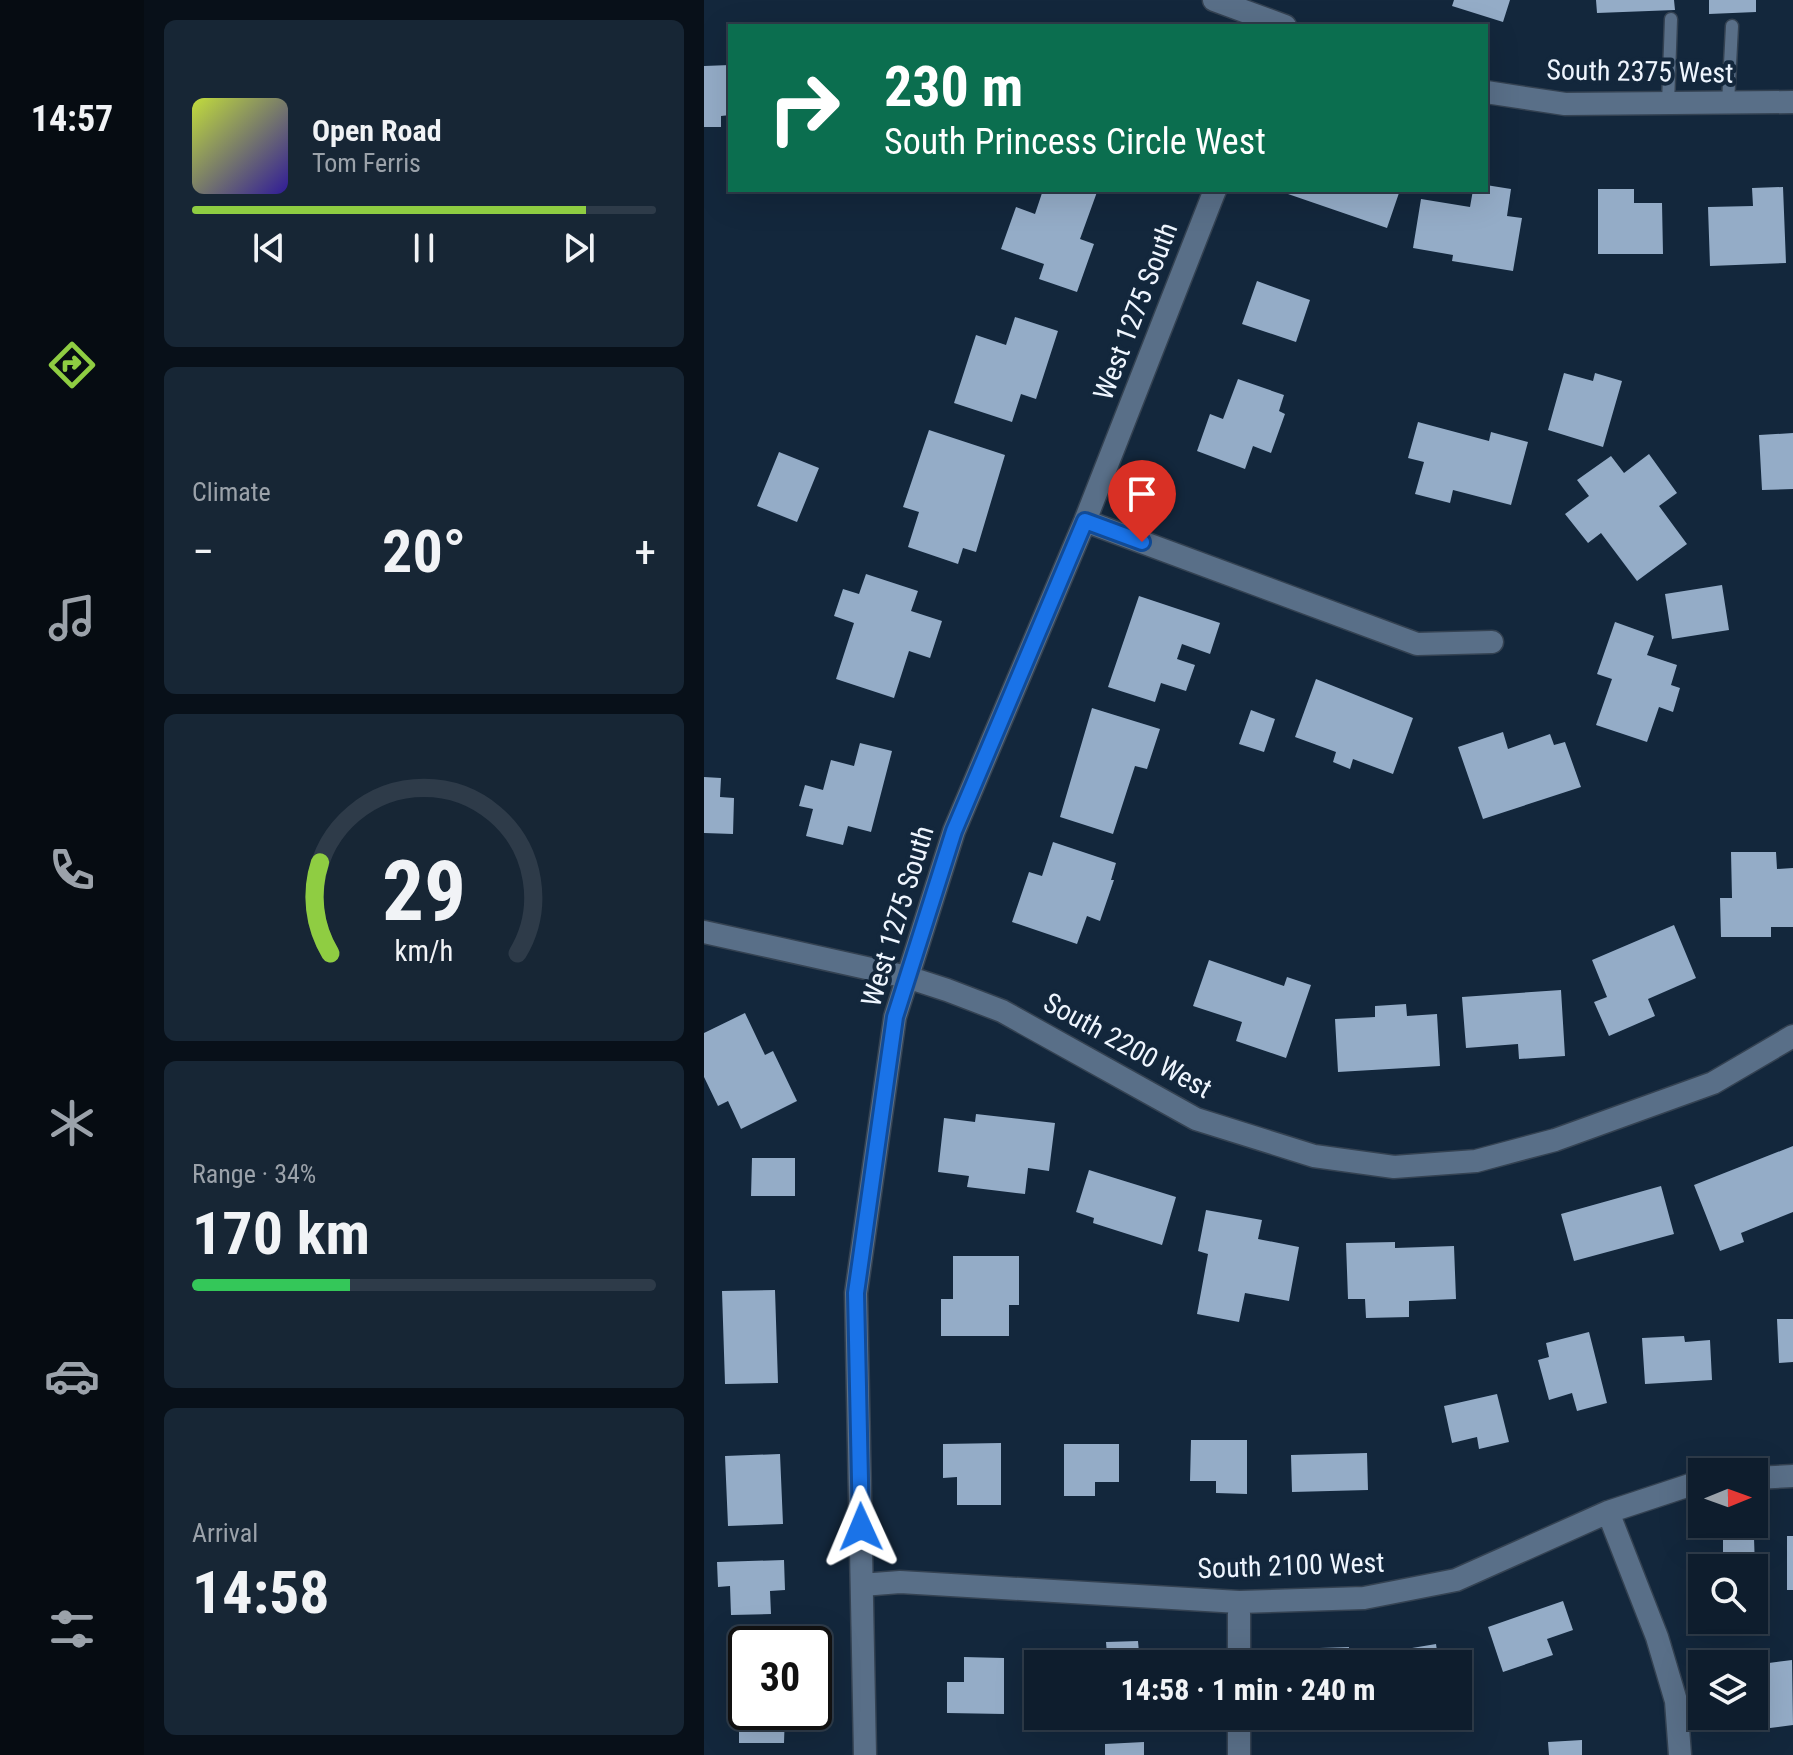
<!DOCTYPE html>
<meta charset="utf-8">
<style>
body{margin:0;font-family:"Roboto Condensed",sans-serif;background:#172635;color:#f1f3f6;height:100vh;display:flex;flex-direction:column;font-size:30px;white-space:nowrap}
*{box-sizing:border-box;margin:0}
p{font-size:26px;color:#9ba2aa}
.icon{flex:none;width:44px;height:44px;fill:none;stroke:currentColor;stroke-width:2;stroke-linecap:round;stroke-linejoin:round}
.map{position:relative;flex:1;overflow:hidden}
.details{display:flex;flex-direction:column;gap:20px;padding:20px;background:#081019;width:560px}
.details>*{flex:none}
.top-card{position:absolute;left:24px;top:24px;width:760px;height:168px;border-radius:0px;box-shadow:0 8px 32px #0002,0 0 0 2px #2e3b49;background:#0b6e4f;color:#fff;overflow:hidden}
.needle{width:52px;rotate:89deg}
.fabs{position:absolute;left:984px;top:1458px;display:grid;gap:16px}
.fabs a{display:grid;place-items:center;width:80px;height:80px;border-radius:0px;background:#0e1d2d;box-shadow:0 8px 32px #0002,0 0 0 2px #2e3b49;font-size:40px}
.speed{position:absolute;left:24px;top:1626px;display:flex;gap:16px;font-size:40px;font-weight:700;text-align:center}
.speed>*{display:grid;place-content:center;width:104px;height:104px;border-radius:50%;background:#0e1d2d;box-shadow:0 8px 32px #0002,0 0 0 2px #2e3b49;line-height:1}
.speed .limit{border:4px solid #111;border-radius:12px;background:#fff;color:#111}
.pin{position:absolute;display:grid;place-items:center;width:68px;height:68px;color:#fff;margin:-82px -34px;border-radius:50% 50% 50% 0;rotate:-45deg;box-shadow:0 0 8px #0007}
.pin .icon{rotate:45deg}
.me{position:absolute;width:88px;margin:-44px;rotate:359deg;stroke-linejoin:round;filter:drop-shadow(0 0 6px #0008)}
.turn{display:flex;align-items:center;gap:28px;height:168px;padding:0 24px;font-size:36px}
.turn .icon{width:104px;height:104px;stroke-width:2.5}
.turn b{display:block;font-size:56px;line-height:68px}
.big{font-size:60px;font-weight:700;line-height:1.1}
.details .card{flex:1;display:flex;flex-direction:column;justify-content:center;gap:12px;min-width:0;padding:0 28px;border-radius:12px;background:#172635}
.details .dial{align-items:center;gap:0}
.dial svg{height:208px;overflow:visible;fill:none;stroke:#2e3b49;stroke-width:7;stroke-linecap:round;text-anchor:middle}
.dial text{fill:#f1f3f6;stroke:none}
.song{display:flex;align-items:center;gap:24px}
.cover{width:96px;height:96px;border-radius:12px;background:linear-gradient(135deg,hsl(70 70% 55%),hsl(250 70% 35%))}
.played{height:8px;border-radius:4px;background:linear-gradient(90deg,#8fcd42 85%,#2e3b49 85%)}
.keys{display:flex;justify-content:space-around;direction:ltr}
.heat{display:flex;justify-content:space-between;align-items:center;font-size:44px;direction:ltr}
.charge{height:12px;border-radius:6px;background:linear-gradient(90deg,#34c759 34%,#2e3b49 0)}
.trip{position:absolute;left:320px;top:1650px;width:448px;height:80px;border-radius:0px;background:#0e1d2d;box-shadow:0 8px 32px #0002,0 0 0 2px #2e3b49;font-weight:700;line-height:80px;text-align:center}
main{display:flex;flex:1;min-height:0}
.tab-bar{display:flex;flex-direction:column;width:144px;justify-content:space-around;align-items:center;background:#060c12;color:#9ba2aa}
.tab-bar .icon{width:56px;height:56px}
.tab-bar .current{color:#8fcd42}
.tab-bar b{font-size:36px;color:#f1f3f6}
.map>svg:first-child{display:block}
</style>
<main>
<nav class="tab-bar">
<b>14:57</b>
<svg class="icon current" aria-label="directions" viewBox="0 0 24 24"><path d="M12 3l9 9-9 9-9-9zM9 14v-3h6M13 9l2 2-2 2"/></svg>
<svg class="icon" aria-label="music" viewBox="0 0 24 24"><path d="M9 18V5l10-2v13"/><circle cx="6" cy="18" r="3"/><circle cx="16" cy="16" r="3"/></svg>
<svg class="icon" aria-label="phone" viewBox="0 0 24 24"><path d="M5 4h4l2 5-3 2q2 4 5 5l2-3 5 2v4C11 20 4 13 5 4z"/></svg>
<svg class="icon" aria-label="climate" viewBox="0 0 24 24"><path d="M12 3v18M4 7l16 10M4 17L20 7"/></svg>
<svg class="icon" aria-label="car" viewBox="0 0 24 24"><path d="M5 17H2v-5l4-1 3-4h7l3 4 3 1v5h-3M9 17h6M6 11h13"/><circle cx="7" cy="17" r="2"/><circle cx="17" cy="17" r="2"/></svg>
<svg class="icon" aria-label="filters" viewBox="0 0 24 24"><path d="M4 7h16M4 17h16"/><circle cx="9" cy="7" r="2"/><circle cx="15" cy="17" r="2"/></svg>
</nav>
<section class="details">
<div class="card">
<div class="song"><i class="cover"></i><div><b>Open Road</b><p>Tom Ferris</p></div></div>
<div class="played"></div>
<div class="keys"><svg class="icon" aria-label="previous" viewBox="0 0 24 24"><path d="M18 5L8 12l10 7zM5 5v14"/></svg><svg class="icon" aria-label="pause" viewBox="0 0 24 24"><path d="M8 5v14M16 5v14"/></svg><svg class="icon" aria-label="next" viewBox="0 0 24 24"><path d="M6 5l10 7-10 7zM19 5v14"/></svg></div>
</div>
<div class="card"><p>Climate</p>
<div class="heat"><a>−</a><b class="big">20°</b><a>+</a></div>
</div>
<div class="card dial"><svg viewBox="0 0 100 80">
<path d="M14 69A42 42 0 1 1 86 69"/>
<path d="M14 69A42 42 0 0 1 10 34" stroke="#8fcd42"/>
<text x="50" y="56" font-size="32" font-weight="700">29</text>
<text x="50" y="72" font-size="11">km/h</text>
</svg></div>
<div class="card"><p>Range · 34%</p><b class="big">170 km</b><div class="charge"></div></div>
<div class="card"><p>Arrival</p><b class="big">14:58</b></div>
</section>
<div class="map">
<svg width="1089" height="1755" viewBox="0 0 1089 1755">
<rect width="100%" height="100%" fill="#13273c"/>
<path fill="#94acc7" d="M750 0H806L799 22 748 6Z
M892 0H970L971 10 893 13Z
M1005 0H1052V12L1005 14Z
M26 65V115L17 116V127H0V66Z
M782 185 807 189 803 216 818 218 809 271 748 261 749 255 709 248 717 199 766 207 769 190H782Z
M1079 187 1082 263 1006 266 1004 207 1049 206 1048 188Z
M894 189H930V203H958L959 254H894Z
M339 190H386L393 192 376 239 390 244 373 292 335 279 340 264 297 249 312 207 331 214Z
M585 190H696L683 228 584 194Z
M553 281 606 300 592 342 538 324Z
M311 317 354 331 332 399 317 394 308 422 250 403 272 335 302 345Z
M860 373 889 381 891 373 918 381 899 447 844 430Z
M534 379 580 395 575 411 581 414 567 453 549 446 541 469 493 451 506 414 519 419Z
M714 422 785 441 787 432 824 442 807 505 749 490 746 503 711 494 720 462 704 458Z
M225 430 301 455 272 552 259 548 254 564 204 547 215 512 199 507Z
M1089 433V489L1058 490 1055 435Z
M75 452 115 468 93 522 53 506Z
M945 454 973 493 955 506 983 544 933 581 897 533 884 543 861 514 885 496 873 480 907 456 920 473Z
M162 574 214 591 207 611 238 621 226 658 205 651 190 698 132 679 150 623 130 616 139 589 155 594Z
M1018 585 1025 630 968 639 961 594Z
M435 596 516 623 506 654 478 644 473 659 491 665 482 691 457 683 451 702 404 687Z
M911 622 950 636 943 655 973 665 967 685 976 688 969 712 955 707 943 742 892 725 908 679 893 674Z
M612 679 709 718 689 774 649 759 646 769 629 762 632 752 591 737Z
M388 708 456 729 443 769 431 766 409 834 356 817Z
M547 710 571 719 560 752 535 744Z
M799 732 804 749 846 734 850 745 861 742 877 787 779 819 754 747Z
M156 743 188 751 167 832 144 826 139 845 102 836 109 809 95 806 101 785 119 790 127 760 150 766Z
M0 777 17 778 16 797 30 798 29 834 0 833Z
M349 842 412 863 407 880H410L396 921 383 916 373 944 308 922 325 872 338 876Z
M1027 852H1072L1073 869 1089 868V927H1067V937H1017L1016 898H1028Z
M970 925 992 978 944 999 951 1016 905 1036 890 1002 903 997 888 960Z
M505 960 580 986 583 977 607 985 582 1058 532 1041 538 1022 489 1006Z
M857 990 861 1056 815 1059 814 1044 762 1048 758 997Z
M702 1004 703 1016 733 1014 736 1066 634 1072 631 1019 671 1017V1006Z
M41 1013 61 1055 69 1051 93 1101 37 1129 24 1101 14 1106 0 1077V1033Z
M272 1114 351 1123 345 1171 324 1168 321 1194 263 1187 265 1176 234 1172 240 1118 271 1122Z
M1089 1146V1212L1037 1233 1040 1242 1016 1251 990 1185Z
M48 1158H91V1196H47Z
M385 1170 472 1197 458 1245 389 1223 390 1218 372 1212Z
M957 1186 970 1234 870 1261 857 1214Z
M502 1210 558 1220 554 1239 595 1247 585 1301 541 1293 535 1322 493 1314 504 1254 494 1251Z
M691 1242V1248L750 1246 752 1299 705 1301V1317L662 1318 661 1299H644L642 1243Z
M249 1256H315V1305H305V1336H237V1299H249Z
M71 1290 74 1383 21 1384 18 1291Z
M1073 1319H1089V1362L1075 1363Z
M885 1332 903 1403 873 1411 868 1393 845 1400 834 1360 845 1357 842 1343Z
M980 1336 981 1342 1006 1340 1008 1380 941 1384 938 1338Z
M793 1394 805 1442 775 1449 773 1437 748 1443 740 1406Z
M487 1440H543V1494L512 1493V1481H486Z
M297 1443V1505H253V1477L239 1478V1444Z
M360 1444H415V1482H391V1496H360Z
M663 1453 664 1490 588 1492 587 1455Z
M76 1454 79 1524 24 1526 21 1456Z
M1083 1536H1089V1590H1083Z
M1050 1538 1051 1568H998V1553H1019V1539Z
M80 1560 81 1590 66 1591 67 1614 27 1615 26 1586 14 1587 13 1562Z
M859 1601 869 1630 843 1639 849 1655 799 1672 784 1627Z
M434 1641 436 1664H379V1656L403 1655 402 1642Z
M732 1644 735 1664H680L678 1653Z
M645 1647V1664H586V1649Z
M260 1657 300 1658V1714L243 1713V1682H260Z
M1088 1660 1089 1725 1050 1730V1665Z
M35 1665H42V1712H81L80 1743H35Z
M878 1740V1755H845L844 1742Z
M440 1742V1755H401V1744Z"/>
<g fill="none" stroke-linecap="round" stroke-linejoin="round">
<g stroke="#344252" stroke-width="15">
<path id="service" d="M1024 103 1028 26
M964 104 967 19"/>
</g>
<g stroke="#344252" stroke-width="25">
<path id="minor" d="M510 0 581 26
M782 92 861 104 1089 102
M381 521 713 644 788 642
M0 932 203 977 243 990 298 1011 492 1119 610 1156 690 1167 772 1161 851 1140 1009 1083 1089 1036
M1050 1478 1089 1476
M904 1512 953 1637 972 1701 976 1755
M158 1585 196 1582 535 1602 660 1598 752 1580 904 1512 998 1481
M535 1602V1664
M161 1755 152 1293 191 1017 250 831 381 521 511 190
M535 1755V1716"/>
</g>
<use href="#service" stroke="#596f88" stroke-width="12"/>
<use href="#minor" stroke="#596f88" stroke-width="22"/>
</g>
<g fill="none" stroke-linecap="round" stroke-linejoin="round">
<g stroke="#114b97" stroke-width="20">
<path id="route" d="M157 1527 152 1293 191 1017 250 831 381 521 438 542"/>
</g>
<use href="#route" stroke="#1a73e8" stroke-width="14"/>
</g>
<g text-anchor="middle" stroke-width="8" stroke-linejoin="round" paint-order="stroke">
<g font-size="28" fill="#eef5fe" stroke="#13273c">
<text transform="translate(936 71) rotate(1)" y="10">South 2375 West</text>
<text transform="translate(431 311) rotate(-69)" y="10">West 1275 South</text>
<text transform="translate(193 916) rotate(-73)" y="10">West 1275 South</text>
<text transform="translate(424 1045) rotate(29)" y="10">South 2200 West</text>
<text transform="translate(587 1565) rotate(-2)" y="10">South 2100 West</text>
</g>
</g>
</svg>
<div class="fabs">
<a><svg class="needle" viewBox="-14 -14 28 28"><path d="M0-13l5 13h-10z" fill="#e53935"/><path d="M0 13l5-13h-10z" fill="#9ba2aa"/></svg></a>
<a><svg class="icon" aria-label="search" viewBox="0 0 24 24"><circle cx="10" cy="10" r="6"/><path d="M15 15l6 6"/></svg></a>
<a><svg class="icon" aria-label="layers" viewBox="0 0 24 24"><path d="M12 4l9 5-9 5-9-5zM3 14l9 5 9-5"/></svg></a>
</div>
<div class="speed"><div class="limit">30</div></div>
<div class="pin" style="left:438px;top:542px;background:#d93025"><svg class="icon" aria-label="arrive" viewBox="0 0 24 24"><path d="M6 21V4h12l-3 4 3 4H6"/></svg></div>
<svg class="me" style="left:157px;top:1527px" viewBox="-20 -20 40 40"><path d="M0-17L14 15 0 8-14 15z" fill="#1a73e8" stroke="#fff" stroke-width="4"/></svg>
<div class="trip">14:58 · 1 min · 240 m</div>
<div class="top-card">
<div class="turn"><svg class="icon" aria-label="right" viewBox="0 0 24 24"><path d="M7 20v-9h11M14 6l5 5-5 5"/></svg><div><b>230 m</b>South Princess Circle West</div></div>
</div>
</div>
</main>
